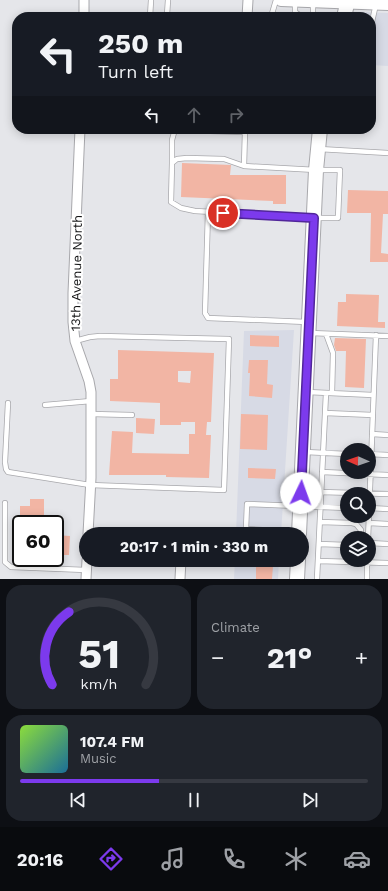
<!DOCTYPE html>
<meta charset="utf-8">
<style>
body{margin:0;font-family:"Work Sans",sans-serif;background:#20242c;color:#f1f3f6;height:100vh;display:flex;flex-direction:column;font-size:15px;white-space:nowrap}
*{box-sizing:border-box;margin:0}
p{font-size:13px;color:#9ea1a6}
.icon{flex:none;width:22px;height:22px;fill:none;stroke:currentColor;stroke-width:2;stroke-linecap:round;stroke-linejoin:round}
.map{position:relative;height:579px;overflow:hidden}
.drawer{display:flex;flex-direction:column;gap:6px;padding:6px;background:#0d0f14;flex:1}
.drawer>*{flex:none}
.guide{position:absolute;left:12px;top:12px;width:364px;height:122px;border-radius:16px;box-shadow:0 2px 10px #0003;background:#171b24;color:#f1f3f6;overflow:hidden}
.needle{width:26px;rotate:272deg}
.tools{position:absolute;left:340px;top:443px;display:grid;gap:8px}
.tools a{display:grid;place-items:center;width:36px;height:36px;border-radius:50%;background:#171b24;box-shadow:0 2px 10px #0003;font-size:20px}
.speed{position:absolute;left:12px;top:515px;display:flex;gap:8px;font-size:20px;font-weight:700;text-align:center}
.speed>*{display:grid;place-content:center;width:52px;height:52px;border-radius:50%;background:#171b24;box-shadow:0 2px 10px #0003;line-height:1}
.speed .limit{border:2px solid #111;border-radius:6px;background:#fff;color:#111}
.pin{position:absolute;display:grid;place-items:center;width:34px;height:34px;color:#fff;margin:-17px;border:2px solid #fff;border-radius:50%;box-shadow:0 1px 4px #0007}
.me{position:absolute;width:44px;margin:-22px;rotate:3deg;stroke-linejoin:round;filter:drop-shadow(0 0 3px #0008)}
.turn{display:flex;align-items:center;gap:14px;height:84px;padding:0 20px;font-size:18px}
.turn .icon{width:52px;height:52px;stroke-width:2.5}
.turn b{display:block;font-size:28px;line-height:34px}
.lanes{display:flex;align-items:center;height:38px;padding:0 20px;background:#0003;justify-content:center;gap:20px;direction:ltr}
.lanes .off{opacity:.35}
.big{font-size:30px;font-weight:700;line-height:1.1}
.drawer .tile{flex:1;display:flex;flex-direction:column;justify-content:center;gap:6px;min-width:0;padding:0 14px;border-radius:16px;background:#20242c}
.drawer .dial{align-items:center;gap:0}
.dial svg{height:104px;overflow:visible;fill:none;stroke:#363941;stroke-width:7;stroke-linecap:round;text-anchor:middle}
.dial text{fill:#f1f3f6;stroke:none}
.song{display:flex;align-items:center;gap:12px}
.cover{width:48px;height:48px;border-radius:6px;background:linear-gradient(135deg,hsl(90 70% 55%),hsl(200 70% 35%))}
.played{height:4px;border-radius:2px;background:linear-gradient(90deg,#7c3aed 40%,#363941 40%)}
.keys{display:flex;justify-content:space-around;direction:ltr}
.heat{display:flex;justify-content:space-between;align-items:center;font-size:22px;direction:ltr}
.drawer .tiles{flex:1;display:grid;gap:6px;grid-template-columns:1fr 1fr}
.tile:last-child{grid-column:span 2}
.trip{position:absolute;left:79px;top:527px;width:230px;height:40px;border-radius:20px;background:#171b24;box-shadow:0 2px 10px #0003;font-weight:700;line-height:40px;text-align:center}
.menu{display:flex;height:64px;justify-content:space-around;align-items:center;background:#090b0e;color:#9ea1a6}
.menu .icon{width:28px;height:28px}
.menu .selected{color:#7c3aed}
.menu b{font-size:18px;color:#f1f3f6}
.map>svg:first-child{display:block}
</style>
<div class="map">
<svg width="388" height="579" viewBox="0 0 388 579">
<rect width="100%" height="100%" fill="#e5e6ea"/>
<path fill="#d7dae5" d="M364 12 388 13V66L371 65V17H362Z
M294 330 281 534H236L244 331Z
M235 560H279L278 579H234Z"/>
<path fill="#f2b5a4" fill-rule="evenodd" d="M182 163 231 165 230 175H286V204H273V201L181 197Z
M348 190 388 191V214H383L381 253 388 254V262H370L371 213H347Z
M346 294 379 295 378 322H385V328L337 326 338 302H346Z
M250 335 279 336V347L250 346Z
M335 338 366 339 364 388 345 387 346 351H336L334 345Z
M118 350 214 353 211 422H207L206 435H211L209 478 166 477V475H109L112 431 133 432 132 453 189 454V434H195V422H181V425H160V403L110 401V379H118ZM178 371H191L190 383 178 382Z
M249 360H268L267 384 273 385 272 398 249 396 250 373H248Z
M241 414 268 415 267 450 240 449Z
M136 418 155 419 154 434 136 433Z
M248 468 276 469 275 479 248 478Z
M30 499H44V524H29V518L20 517V506H30Z
M55 535 70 536 69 555H55Z
M256 566H273L272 579H256Z"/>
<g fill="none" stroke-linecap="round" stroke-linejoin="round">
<g stroke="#a8a8ac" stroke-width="6">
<path id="lane" d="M168 0 167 15 169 17
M295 2V12L302 17
M271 15H299
M107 17H126
M150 17 151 0
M271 17 276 0
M306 17 313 13V3
M371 26 376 4
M175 130 245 132
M319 149 388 153
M187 158 224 159 244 166 316 170H340L338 218H314L195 211 181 208 171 202 172 163 177 159Z
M172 163V140L175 129
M244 166 245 131
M208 212 205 313 208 318 307 322
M310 333 388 336
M326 334 333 353 332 393
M307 392 373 395
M8 403 5 462 6 469 8 472 90 485 224 490 229 339 100 336 90 337 75 341
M45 405 91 401
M325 413 373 415
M91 414 132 415
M372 434 388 435
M305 452 347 454
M369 454 388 455
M322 472 388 475
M321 492 388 494
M5 503V562L11 567 86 570
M369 508 388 509
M369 514 376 335
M320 522 352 523 356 524 361 530 360 538
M369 523 388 524
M297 532 246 529 247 504 347 508
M368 538 369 516
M369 543 388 544
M319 544 347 545
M318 561 388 563
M317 579 326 393
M367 579V561"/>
</g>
<g stroke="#a8a8ac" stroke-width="11">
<path id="street" d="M84 17V0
M247 17 248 0
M80 129 73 293V322L75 341 89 381 91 392V478L88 534
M86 579 87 560
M180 579 181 560"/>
</g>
<g stroke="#a8a8ac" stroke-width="14">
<path id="secondary" d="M281 0 388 4"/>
</g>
<g stroke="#a8a8ac" stroke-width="16">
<path id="primary" d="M344 17 348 0
M299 534 316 170 320 129
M297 579 298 560"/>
</g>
<use href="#lane" stroke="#fff" stroke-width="4.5"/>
<use href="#street" stroke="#fff" stroke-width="9"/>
<use href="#secondary" stroke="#fff" stroke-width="12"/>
<use href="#primary" stroke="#fff" stroke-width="14"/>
</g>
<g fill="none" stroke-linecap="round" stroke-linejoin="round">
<g stroke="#51269a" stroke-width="10">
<path id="route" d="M223 213 314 218 301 493"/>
</g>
<use href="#route" stroke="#7c3aed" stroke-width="7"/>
</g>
<g text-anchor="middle" stroke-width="4" stroke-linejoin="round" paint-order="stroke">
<g font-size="13" fill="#151617" stroke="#fff">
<text transform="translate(76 273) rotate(-89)" y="5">13th Avenue North</text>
</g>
</g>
</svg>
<div class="tools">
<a><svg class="needle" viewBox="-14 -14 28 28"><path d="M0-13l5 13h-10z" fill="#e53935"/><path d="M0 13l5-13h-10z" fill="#9ea1a6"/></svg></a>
<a><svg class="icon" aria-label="search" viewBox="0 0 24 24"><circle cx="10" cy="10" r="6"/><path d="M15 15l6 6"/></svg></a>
<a><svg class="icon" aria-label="layers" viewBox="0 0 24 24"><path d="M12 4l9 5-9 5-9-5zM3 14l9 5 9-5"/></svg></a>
</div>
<div class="speed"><div class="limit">60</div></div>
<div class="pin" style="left:223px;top:213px;background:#d93025"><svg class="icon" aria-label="arrive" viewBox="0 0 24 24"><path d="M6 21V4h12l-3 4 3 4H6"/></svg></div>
<svg class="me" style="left:301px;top:493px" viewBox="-20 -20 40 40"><circle r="19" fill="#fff"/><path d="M0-13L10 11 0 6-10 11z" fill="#7c3aed"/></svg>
<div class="trip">20:17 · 1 min · 330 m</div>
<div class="guide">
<div class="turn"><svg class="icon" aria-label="left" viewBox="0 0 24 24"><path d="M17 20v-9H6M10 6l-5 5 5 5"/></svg><div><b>250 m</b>Turn left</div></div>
<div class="lanes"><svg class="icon" aria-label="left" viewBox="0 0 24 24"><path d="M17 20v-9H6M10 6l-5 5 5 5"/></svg><svg class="icon off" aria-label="ahead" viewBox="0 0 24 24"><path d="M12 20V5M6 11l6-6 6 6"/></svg><svg class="icon off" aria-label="right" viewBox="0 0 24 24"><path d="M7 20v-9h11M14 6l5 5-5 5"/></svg></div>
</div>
</div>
<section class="drawer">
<div class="tiles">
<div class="tile dial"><svg viewBox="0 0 100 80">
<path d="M14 69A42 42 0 1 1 86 69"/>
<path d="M14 69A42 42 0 0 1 27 13" stroke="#7c3aed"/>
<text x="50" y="56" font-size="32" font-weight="700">51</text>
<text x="50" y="72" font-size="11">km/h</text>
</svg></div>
<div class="tile"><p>Climate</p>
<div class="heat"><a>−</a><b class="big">21°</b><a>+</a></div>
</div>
<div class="tile">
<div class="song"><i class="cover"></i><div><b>107.4 FM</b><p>Music</p></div></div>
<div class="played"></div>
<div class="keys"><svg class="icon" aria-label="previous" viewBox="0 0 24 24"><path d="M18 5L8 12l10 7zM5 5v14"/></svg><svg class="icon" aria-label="pause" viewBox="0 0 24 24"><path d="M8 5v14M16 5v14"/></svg><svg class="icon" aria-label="next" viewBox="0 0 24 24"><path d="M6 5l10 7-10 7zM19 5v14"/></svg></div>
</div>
</div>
</section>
<nav class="menu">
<b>20:16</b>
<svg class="icon selected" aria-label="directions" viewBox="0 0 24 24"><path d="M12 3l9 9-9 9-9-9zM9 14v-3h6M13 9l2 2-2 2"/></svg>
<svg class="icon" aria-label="music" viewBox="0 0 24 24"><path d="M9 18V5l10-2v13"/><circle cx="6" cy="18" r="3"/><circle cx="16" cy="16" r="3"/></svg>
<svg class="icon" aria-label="phone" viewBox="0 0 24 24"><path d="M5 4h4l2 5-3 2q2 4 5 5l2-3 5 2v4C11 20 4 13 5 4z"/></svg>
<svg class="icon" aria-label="climate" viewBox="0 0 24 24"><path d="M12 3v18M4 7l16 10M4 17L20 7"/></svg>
<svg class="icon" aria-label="car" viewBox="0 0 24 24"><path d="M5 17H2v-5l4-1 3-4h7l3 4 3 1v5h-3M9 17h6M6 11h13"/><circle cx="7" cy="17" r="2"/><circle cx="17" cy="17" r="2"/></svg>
</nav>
